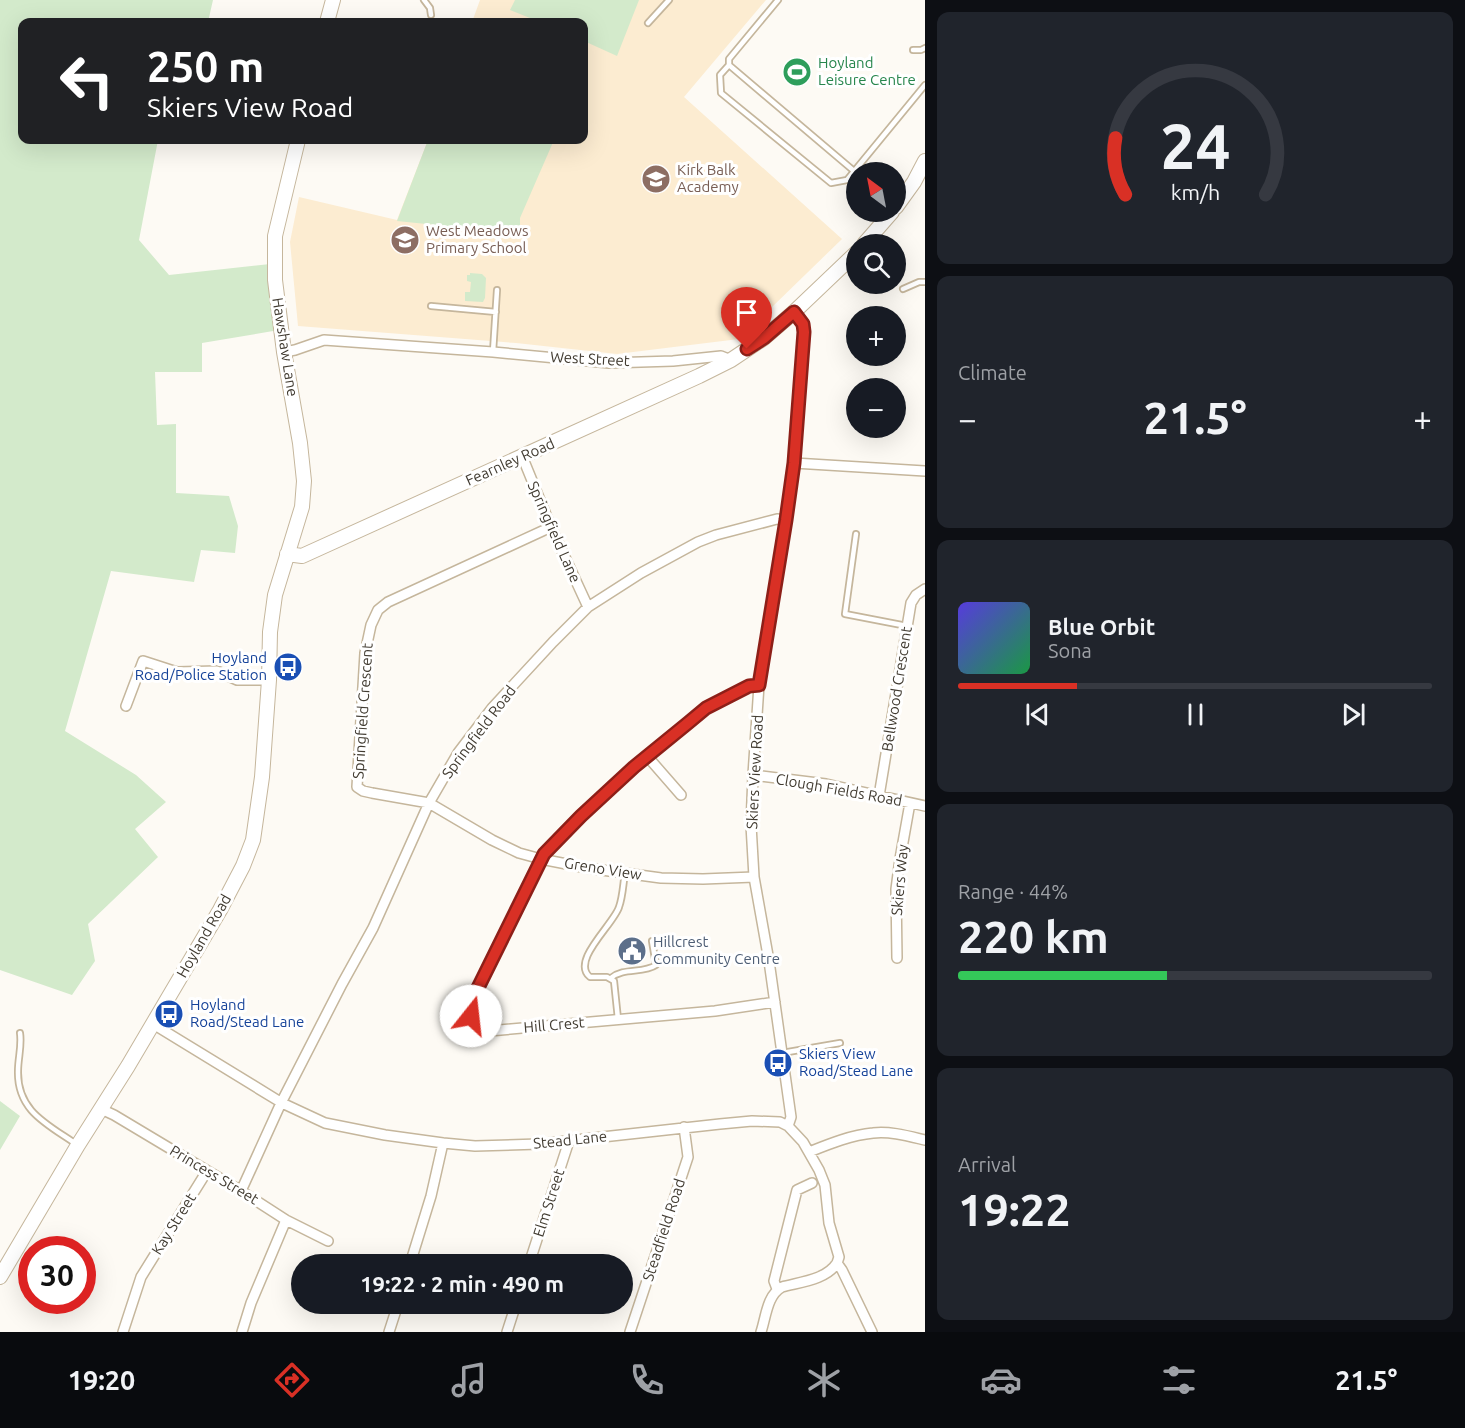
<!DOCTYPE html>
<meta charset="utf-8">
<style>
body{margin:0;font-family:Ubuntu,sans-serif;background:#20242c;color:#f1f3f6;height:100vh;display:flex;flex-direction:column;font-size:22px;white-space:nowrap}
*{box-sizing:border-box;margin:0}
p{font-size:20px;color:#9ea1a6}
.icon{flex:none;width:33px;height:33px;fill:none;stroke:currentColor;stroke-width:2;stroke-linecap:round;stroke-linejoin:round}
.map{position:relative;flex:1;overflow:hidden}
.drawer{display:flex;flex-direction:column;gap:12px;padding:12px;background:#0d0f14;width:540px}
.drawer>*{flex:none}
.guide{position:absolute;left:18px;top:18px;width:570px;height:126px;border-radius:12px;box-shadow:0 6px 24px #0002;background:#202124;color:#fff;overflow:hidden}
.needle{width:39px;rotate:328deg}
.controls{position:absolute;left:846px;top:162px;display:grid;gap:12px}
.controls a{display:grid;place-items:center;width:60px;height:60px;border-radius:50%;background:#171b24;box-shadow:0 6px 24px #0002;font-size:30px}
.speed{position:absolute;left:18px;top:1236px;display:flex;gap:12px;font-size:30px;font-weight:700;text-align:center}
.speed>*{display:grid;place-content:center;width:78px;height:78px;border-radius:50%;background:#171b24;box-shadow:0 6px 24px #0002;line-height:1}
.speed .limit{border:9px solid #d22;background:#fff;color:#111}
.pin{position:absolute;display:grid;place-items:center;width:51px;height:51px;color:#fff;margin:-62px -26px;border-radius:50% 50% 50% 0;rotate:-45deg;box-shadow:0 0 6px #0007}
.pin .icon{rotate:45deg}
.me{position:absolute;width:66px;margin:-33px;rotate:16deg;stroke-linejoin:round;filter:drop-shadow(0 0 4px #0008)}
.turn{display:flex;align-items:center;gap:21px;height:126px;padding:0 30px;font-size:27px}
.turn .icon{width:78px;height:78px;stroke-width:2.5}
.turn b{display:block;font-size:42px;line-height:51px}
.big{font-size:45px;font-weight:700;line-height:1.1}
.drawer .card{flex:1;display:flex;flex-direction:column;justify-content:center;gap:9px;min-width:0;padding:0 21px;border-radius:12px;background:#20242c}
.drawer .dial{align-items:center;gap:0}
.dial svg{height:156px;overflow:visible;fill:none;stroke:#363941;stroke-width:7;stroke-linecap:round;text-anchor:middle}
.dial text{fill:#f1f3f6;stroke:none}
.song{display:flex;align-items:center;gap:18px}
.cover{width:72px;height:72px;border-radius:9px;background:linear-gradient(135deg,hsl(250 70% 55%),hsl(140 70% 35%))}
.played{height:6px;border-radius:3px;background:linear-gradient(90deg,#d93025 25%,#363941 25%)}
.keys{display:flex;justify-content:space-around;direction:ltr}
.heat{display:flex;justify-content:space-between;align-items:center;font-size:33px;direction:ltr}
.charge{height:9px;border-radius:4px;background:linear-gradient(90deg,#34c759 44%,#363941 0)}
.trip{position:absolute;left:291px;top:1254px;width:342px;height:60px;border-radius:30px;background:#171b24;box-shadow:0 6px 24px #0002;font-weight:700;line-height:60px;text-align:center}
.menu{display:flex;height:96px;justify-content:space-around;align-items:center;background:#090b0e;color:#9ea1a6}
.menu .icon{width:42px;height:42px}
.menu .on{color:#d93025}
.menu b{font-size:27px;color:#f1f3f6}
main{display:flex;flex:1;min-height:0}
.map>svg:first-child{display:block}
</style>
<main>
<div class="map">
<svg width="925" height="1332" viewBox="0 0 925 1332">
<rect width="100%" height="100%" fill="#fdfaf4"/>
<path fill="#fcecd1" d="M480 0H766L684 97 842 239 739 339 617 354 516 343 298 326 290 242 299 197 397 220 428 140H584V22H472Z"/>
<path fill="#d3eacb" d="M0 0H213L208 22H22V140H158L139 240 169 275 270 264 279 330 202 343V372H155L157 425 176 424V493L229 496 238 526 235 553 201 550 194 582 111 571 65 731 136 775 166 802 135 829 158 857 88 924 95 961 72 995 0 970Z
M515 0H639L617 56 584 41V22H540L510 10Z
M428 140H554L520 218V238L479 235 475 229 397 221Z
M470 273 482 274 486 278 485 298 483 302 465 301V292H470L471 282 467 281V275H470Z
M0 1101 20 1116 0 1150Z"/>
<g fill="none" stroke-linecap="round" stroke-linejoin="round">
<g stroke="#c5b69c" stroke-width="8">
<path id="lane" d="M424 0 430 8 431 15
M778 0 729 59V65L720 75 721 93 831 183 847 180 925 85
M648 23 669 0
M913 50H921L925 48
M729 65 854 171
M903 289 919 282H925
M431 306 496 312
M493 352 497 290
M856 534 845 614 907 626
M611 978C624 967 643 974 656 965L652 941
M618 1019 614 981 607 977H590C570 961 614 924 619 907 623 896 623 884 625 873
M20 1033C22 1046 18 1058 18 1071 17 1111 47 1124 76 1144
M782 1053 840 1043"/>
</g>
<g stroke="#c5b69c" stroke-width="12">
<path id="street" d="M284 352 295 350 324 340 493 352 609 363 673 361 721 356 731 360
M522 456 551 527 588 607
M794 463 925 471
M551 527 388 602 378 610 371 625 365 653 357 787 363 791 372 793 429 803 492 840 519 853 541 859 587 868 661 878 703 879 754 877
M759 685 749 686 706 708 688 723 634 767 581 816 544 854 471 1002C471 1018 472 1027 489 1031L715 1011 775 1002
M126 706 143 661 177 672 217 671 237 680H269
M647 756 681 795
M753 775 826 784 925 806
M879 796 911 603 916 595 925 589
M897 958 896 889 900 859 910 803
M153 1024 282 1103 325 1123 385 1135 443 1143 475 1146 539 1144 720 1124 752 1121 780 1122 788 1126 803 1142 819 1170 825 1185 829 1223 839 1257 837 1263 842 1270 872 1332
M101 1109 114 1115 241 1191 286 1220 328 1241
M788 1126 791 1117 769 961 754 877 751 825 753 775 759 685 786 520 794 463 804 332 803 324 794 312
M809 1152C829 1144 851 1135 873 1133 890 1131 908 1136 925 1140
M241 1191 281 1103 342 984 373 928 429 803 458 753 493 707 553 642 588 607 641 573 698 542 716 535 777 519 786 520
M410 1264 431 1196 443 1143
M529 1264 569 1141
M777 1289 774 1281 797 1190 812 1183
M123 1332 141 1277 207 1171
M242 1332 251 1303 286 1220
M389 1332 398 1304
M507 1332 516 1304
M630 1332 688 1157 684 1127
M761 1332C766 1317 767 1295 782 1287 800 1282 826 1280 837 1263"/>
</g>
<g stroke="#c5b69c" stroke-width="16">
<path id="secondary" d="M327 22 333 0
M896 207 914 182 925 161
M864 244 892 212
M287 554 302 556 699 376 731 360 764 338 794 312 856 253
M0 1277 78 1145 128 1066 220 910 243 866 253 840 262 777 269 680 270 632 275 595 302 507 304 481 300 443 284 352 275 280V236L298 140"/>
</g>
<use href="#lane" stroke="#fff" stroke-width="4.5"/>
<use href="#street" stroke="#fff" stroke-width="9"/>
<use href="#secondary" stroke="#fff" stroke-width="14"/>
</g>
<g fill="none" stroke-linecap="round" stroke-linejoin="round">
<g stroke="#8d1f18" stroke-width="15">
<path id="route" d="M471 1016V1002L544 854 581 816 634 767 688 723 706 708 749 686 759 685 786 520 794 463 804 332 803 324 794 312 764 338 747 349"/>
</g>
<use href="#route" stroke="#d93025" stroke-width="10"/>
</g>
<defs>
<g id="stadium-disc" transform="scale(1.5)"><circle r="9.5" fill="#2e9e5b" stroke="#fff"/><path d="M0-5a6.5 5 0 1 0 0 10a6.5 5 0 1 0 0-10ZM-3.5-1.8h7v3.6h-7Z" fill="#fff"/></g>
<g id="school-disc" transform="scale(1.5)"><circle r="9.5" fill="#8d6e63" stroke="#fff"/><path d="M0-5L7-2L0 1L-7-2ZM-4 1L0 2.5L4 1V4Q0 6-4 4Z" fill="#fff"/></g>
<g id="bus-disc" transform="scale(1.5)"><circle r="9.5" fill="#1a4fb4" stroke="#fff"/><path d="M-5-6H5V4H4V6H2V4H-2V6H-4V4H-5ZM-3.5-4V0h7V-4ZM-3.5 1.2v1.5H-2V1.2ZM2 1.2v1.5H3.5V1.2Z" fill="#fff"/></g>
<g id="civic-disc" transform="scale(1.5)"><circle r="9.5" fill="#5c6f8a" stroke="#fff"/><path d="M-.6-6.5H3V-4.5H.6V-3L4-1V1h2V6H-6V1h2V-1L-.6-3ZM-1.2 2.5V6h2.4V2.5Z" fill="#fff"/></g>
</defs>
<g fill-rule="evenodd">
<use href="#stadium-disc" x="797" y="72"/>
<use href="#school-disc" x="656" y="179"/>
<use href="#school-disc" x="405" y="240"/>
<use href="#bus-disc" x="288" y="667"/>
<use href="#civic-disc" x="632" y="951"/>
<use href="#bus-disc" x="169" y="1014"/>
<use href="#bus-disc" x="778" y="1063"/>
</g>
<g text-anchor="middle" stroke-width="6" stroke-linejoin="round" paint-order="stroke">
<g font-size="15" fill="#27864d" stroke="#fff" text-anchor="start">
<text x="818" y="68">Hoyland<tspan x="818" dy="17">Leisure Centre</tspan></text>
</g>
<g font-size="15" fill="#785e54" stroke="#fff" text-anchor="start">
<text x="677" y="175">Kirk Balk<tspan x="677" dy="17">Academy</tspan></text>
<text x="426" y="236">West Meadows<tspan x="426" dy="17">Primary School</tspan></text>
</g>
<g font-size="15" fill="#413b31" stroke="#fff">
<text transform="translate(285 347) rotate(81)" y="5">Hawshaw Lane</text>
<text transform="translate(590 359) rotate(3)" y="5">West Street</text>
<text transform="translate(510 462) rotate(-24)" y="5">Fearnley Road</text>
<text transform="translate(554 532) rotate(66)" y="5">Springfield Lane</text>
<text transform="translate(897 689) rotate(-81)" y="5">Bellwood Crescent</text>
<text transform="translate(363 711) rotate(-86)" y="5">Springfield Crescent</text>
<text transform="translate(479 732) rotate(-53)" y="5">Springfield Road</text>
<text transform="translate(755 772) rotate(-87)" y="5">Skiers View Road</text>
<text transform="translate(839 790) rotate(10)" y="5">Clough Fields Road</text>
<text transform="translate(603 869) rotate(9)" y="5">Greno View</text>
<text transform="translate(900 880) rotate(-85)" y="5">Skiers Way</text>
<text transform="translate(204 936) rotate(-60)" y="5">Hoyland Road</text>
<text transform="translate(554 1025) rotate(-5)" y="5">Hill Crest</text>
<text transform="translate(570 1140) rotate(-6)" y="5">Stead Lane</text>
<text transform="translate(214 1175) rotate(31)" y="5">Princess Street</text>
<text transform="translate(549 1203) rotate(-72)" y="5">Elm Street</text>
<text transform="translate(174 1224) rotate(-58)" y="5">Kay Street</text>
<text transform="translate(664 1230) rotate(-72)" y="5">Steadfield Road</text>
</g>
<g font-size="15" fill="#164399" stroke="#fff" text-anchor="start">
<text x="267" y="663" text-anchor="end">Hoyland<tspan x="267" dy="17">Road/Police Station</tspan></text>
<text x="190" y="1010">Hoyland<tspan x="190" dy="17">Road/Stead Lane</tspan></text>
<text x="799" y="1059">Skiers View<tspan x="799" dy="17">Road/Stead Lane</tspan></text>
</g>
<g font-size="15" fill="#4e5e75" stroke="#fff" text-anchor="start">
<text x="653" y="947">Hillcrest<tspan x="653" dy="17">Community Centre</tspan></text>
</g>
</g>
</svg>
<div class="controls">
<a><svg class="needle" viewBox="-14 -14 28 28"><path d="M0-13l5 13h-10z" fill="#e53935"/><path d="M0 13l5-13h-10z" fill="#9ea1a6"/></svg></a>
<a><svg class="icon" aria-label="search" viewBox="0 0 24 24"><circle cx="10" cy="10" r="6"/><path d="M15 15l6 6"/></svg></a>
<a>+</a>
<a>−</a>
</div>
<div class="speed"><div class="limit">30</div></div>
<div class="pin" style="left:747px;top:349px;background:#d93025"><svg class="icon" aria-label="arrive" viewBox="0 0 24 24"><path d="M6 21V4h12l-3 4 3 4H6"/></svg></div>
<svg class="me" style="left:471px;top:1016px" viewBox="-20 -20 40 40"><circle r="19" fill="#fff"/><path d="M0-13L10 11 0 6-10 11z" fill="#d93025"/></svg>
<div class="trip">19:22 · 2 min · 490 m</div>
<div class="guide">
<div class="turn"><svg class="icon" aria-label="left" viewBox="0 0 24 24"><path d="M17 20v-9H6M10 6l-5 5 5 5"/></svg><div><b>250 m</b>Skiers View Road</div></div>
</div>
</div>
<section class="drawer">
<div class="card dial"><svg viewBox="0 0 100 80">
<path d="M14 69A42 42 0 1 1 86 69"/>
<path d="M14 69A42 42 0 0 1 9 40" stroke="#d93025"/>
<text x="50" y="56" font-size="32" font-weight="700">24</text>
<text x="50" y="72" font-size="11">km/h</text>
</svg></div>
<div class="card"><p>Climate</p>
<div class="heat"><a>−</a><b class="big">21.5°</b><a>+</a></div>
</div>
<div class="card">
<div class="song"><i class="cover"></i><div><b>Blue Orbit</b><p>Sona</p></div></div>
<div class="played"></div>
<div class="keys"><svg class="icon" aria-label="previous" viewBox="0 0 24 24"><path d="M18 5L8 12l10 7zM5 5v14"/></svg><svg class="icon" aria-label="pause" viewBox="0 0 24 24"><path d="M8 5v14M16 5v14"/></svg><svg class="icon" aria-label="next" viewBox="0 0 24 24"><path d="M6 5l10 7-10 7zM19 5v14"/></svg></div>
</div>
<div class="card"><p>Range · 44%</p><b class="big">220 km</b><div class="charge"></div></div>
<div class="card"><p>Arrival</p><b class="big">19:22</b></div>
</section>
</main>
<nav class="menu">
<b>19:20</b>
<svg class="icon on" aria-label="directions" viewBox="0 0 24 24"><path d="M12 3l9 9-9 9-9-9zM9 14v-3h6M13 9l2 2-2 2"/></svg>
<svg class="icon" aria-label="music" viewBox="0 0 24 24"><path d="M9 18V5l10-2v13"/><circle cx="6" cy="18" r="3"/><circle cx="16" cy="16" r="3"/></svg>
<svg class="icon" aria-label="phone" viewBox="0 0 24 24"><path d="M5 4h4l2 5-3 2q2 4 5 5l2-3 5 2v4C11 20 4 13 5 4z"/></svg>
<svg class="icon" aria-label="climate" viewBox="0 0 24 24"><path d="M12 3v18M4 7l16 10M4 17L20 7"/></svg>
<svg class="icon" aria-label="car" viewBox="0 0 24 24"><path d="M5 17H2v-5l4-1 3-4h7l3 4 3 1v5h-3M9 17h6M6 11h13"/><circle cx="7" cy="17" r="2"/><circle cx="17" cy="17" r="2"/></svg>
<svg class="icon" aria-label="filters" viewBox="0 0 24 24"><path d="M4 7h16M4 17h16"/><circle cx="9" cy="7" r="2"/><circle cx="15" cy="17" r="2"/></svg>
<b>21.5°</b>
</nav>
